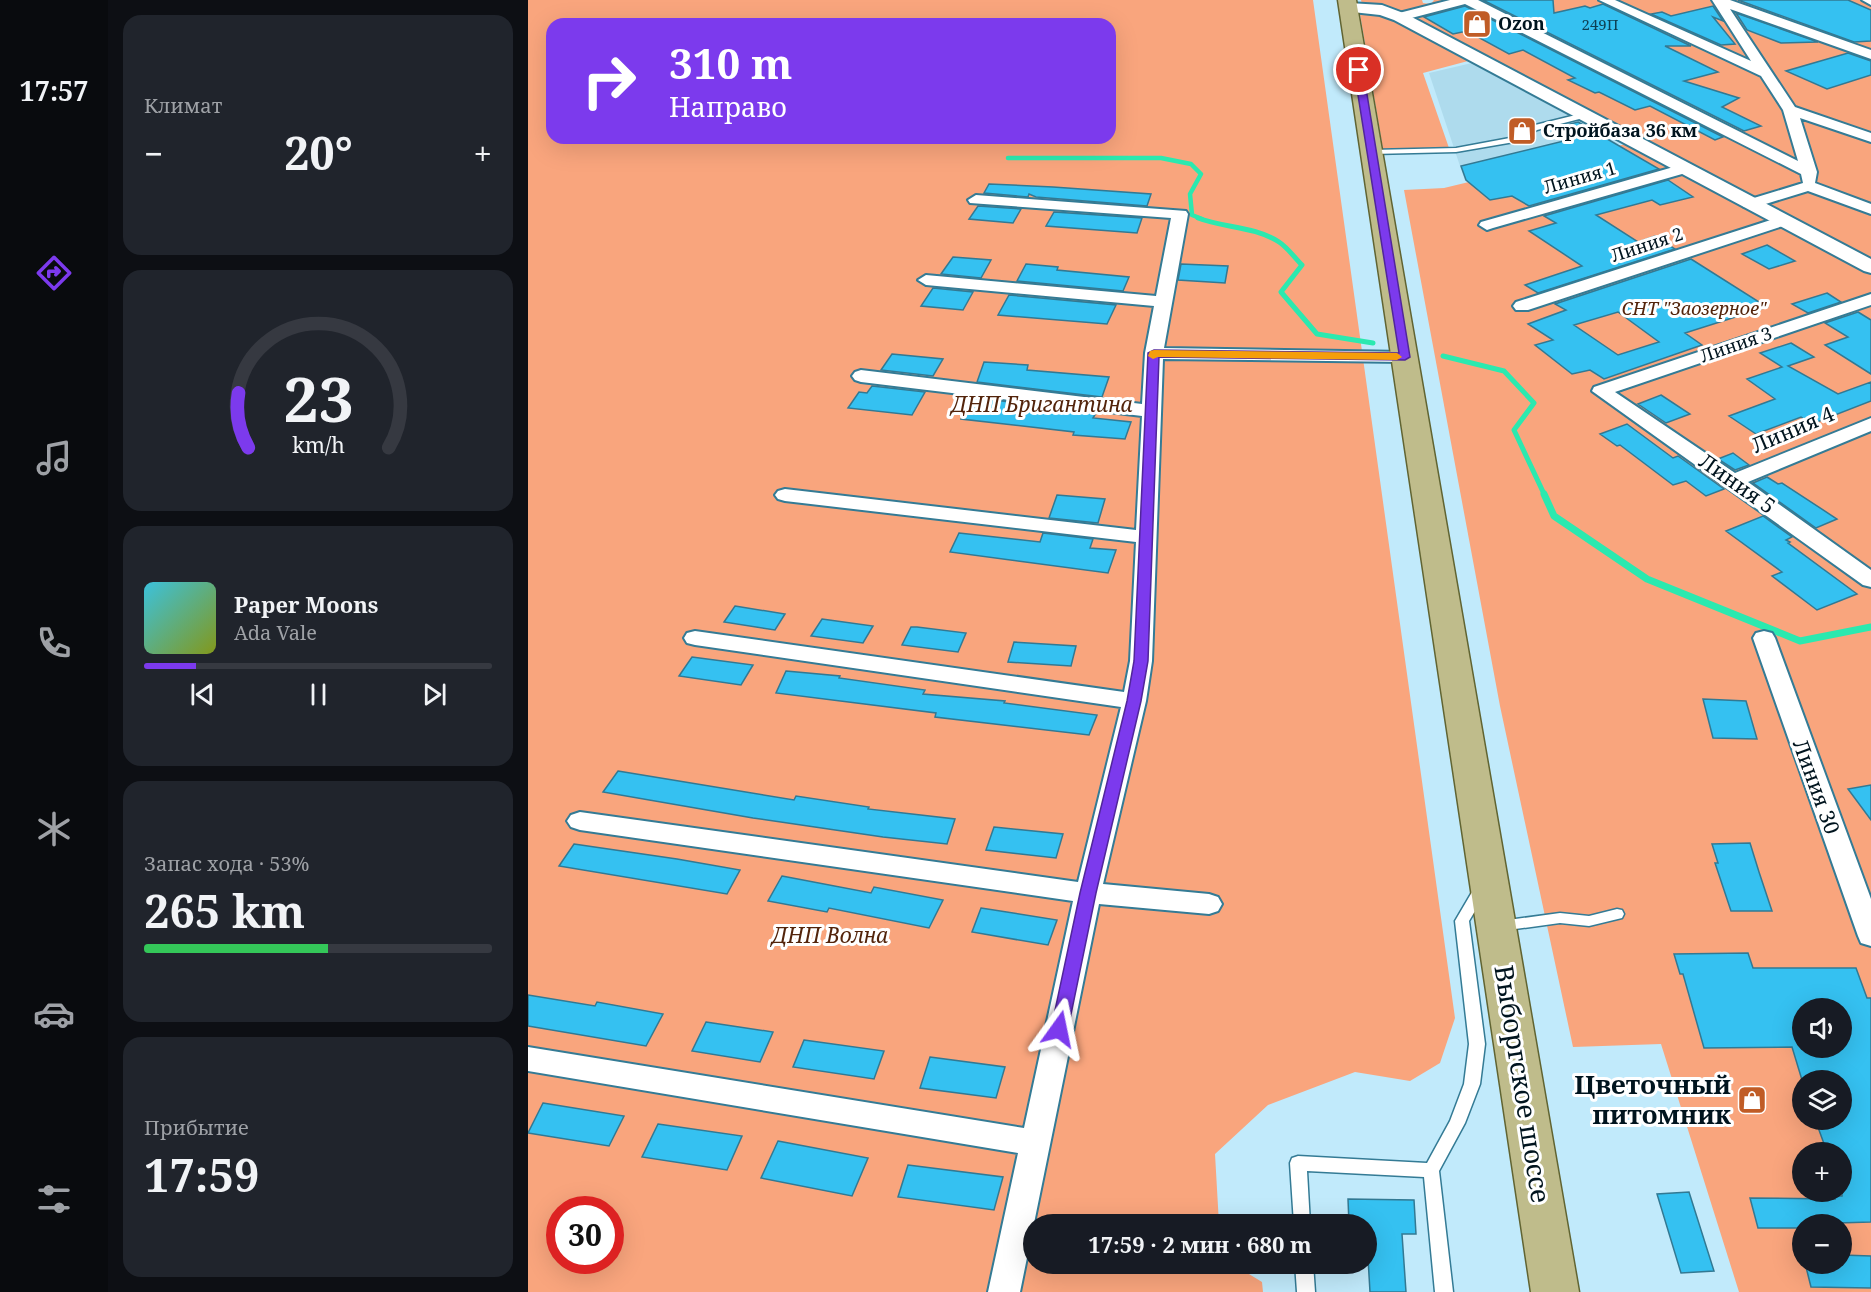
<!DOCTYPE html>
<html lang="ru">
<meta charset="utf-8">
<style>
body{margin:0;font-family:"Noto Serif",serif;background:#20242c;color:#f1f3f6;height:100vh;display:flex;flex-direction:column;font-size:22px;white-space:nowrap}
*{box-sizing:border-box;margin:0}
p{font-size:20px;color:#9ea1a6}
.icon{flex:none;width:33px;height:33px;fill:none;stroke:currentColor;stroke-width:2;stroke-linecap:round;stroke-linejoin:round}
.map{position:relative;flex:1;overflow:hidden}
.sheet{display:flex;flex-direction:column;gap:15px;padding:15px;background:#0d0f14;width:420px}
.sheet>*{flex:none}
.banner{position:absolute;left:18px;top:18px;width:570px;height:126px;border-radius:18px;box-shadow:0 6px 24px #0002;background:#7c3aed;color:#fff;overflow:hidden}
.fabs{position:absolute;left:1264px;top:998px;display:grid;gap:12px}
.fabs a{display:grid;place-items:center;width:60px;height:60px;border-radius:50%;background:#171b24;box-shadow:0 6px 24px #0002;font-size:30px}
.speed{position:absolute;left:18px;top:1196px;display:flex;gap:12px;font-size:30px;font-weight:700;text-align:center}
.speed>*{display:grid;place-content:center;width:78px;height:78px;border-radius:50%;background:#171b24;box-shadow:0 6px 24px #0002;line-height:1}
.speed .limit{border:9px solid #d22;background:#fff;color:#111}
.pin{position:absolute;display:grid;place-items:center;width:51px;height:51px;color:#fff;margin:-26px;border:3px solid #fff;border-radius:50%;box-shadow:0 2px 6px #0007}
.me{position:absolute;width:66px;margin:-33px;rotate:12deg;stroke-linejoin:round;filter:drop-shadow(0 0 4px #0008)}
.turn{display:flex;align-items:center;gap:21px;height:126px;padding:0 24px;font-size:27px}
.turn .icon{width:78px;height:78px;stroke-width:2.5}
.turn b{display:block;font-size:42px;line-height:51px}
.big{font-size:45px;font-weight:700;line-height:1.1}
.sheet .card{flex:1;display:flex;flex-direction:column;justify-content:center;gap:9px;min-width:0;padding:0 21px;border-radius:18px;background:#20242c}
.sheet .dial{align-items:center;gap:0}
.dial svg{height:156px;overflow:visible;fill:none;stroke:#363941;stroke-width:7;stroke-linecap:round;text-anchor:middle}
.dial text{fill:#f1f3f6;stroke:none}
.song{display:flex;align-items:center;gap:18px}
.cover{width:72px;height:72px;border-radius:9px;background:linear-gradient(135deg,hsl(190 70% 55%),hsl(70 70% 35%))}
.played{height:6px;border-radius:3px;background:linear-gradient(90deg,#7c3aed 15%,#363941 15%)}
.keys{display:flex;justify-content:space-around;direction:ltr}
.heat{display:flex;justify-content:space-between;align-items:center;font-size:33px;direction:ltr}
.charge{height:9px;border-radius:4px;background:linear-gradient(90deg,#34c759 53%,#363941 0)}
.trip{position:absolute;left:495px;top:1214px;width:354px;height:60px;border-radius:30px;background:#171b24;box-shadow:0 6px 24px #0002;font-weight:700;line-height:60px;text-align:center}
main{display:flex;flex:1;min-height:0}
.tabs{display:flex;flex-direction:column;width:108px;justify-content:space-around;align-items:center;background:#090b0e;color:#9ea1a6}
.tabs .icon{width:42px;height:42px}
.tabs .current{color:#7c3aed}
.tabs b{font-size:27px;color:#f1f3f6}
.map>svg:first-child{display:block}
</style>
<main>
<nav class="tabs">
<b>17:57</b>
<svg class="icon current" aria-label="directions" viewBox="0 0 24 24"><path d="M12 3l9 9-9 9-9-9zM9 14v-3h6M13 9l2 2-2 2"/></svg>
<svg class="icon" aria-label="music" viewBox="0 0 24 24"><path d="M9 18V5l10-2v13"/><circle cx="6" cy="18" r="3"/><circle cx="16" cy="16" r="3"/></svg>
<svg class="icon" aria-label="phone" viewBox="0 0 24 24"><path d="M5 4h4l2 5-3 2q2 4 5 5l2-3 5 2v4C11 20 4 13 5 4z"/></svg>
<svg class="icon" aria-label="climate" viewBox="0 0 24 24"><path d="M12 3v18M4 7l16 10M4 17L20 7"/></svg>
<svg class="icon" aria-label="car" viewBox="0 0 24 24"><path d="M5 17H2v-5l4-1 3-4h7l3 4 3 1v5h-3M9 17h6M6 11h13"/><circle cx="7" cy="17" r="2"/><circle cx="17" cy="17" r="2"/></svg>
<svg class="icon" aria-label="filters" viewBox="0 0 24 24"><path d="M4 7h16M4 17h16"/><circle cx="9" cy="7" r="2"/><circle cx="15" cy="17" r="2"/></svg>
</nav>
<section class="sheet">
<div class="card"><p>Климат</p>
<div class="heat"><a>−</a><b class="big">20°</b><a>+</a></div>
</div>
<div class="card dial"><svg viewBox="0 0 100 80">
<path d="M14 69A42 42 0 1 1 86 69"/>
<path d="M14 69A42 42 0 0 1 9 41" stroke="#7c3aed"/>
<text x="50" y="56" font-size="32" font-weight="700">23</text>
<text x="50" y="72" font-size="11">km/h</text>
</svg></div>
<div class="card">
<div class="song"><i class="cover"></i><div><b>Paper Moons</b><p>Ada Vale</p></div></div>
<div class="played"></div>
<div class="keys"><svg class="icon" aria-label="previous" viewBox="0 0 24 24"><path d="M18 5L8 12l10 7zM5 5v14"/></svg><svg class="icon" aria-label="pause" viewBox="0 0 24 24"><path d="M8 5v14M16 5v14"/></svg><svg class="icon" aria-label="next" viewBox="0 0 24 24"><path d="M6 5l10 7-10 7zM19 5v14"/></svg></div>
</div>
<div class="card"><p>Запас хода · 53%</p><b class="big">265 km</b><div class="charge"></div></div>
<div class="card"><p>Прибытие</p><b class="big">17:59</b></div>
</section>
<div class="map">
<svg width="1343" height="1292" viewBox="0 0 1343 1292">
<rect width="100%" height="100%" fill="#c1eafb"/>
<path fill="#aedbed" d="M944 63 1045 118 1091 144 937 181 901 73Z"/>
<path fill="#f9a57d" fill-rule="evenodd" d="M0 0H785L927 1018 912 1063 882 1081 827 1072 740 1105 687 1154 691 1224H506V1263H703L734 1282 735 1292H0ZM24 24H582V138H24ZM32 1209H82V1260H32Z
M833 0H894L895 3 903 4 906 0H1343V1292H1211L1133 1044 1045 1047 972 706 876 190 916 188 1106 142 871 16 834 4ZM1275 1008H1314V1047H1275ZM1275 1080H1314V1119H1275ZM1275 1152H1314V1191H1275ZM1275 1224H1314V1263H1275Z
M832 14 859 17 940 61 895 73 921 148 855 149Z"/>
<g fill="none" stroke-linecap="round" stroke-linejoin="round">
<path stroke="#2be9af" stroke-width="4.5" d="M480 158H633L663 164 673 174 662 194 664 215 674 219"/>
<path stroke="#2be9af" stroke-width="5" d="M670 218C696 228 726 226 751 242 759 247 767 258 774 265L753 292 789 334 845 343
M915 356 976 371 1006 403 986 430 1017 496"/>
<path stroke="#2be9af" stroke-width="7" d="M1016 494 1026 516 1119 579 1272 641 1343 627"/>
</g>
<path fill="#35c1f1" stroke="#327993" stroke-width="1.5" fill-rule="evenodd" d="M955 0H1025L1026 13 1057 6 1062 8 1075 4 1163 46H1137L1190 72 1156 81 1211 98 1194 107 1233 126 1216 131Z
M1210 0H1320L1343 10V41L1326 42Z
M937 6 1195 137 1187 140 1122 106 1107 110 1071 92 1067 93 1040 80 1047 78 995 50 981 54 939 31 925 34 896 17Z
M1185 6 1195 21 1185 17 1207 44 1193 45 1123 14 1134 12 1143 16Z
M1208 13 1290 42 1253 43 1219 30Z
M1320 53 1343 61V75L1299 89 1258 71Z
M1050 122 1131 169 1001 206 984 196 962 200 938 180 933 166 1044 139 1026 128Z
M1140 180 1165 197 1132 205 1124 200 1068 215 1110 242 1127 236 1147 249 1010 293 997 285 1054 266 1001 231 1028 223 1016 216Z
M461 184 525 187 623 194 619 206 508 197 501 194 500 197 456 193Z
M450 206 493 209 485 223 441 219Z
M526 212 614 218 609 233 518 226Z
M1239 245 1267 261 1241 269 1214 254Z
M425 257 463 260 453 278 413 274Z
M1163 259 1239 307 1157 333 1174 345 1076 379 1062 370 1044 374 1007 345 1025 340 1000 324 1038 310 1027 304ZM1090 312 1131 342 1090 355 1046 325Z
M498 264 530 267 529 270 601 277 595 291 489 281Z
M653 264 700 266 697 283 650 280Z
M405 288 445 292 435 310 393 306Z
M1299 293 1313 302 1280 313 1264 304Z
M481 295 588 305 579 324 470 315Z
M1330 312 1343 320V374L1297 345 1320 337 1297 323Z
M1263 343 1286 357 1260 366 1310 394 1343 382V401L1284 424 1273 417 1228 434 1201 416 1247 399 1219 379 1254 367 1232 353Z
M364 354 415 359 405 376 353 370Z
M456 362 500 365 499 370 581 377 574 397 449 382Z
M344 386 397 392 384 415 320 408 331 392 339 393Z
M1133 395 1162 414 1138 423 1110 404Z
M442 397 568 413 565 418 603 422 597 439 545 435 546 432 433 419Z
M1099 424 1145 458 1150 456 1196 489 1178 496 1158 481 1145 485 1092 445 1089 446 1072 434Z
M1205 453 1221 465 1207 470 1190 459Z
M1239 477 1250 484 1254 483 1309 519 1288 528 1225 483Z
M529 495 577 499 570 523 521 518Z
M1235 516 1264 537 1258 540 1262 542 1260 543 1329 594 1289 610 1244 576 1254 572 1198 531Z
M431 533 512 542 515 533 565 539 562 548 588 550 580 573 422 552Z
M207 606 257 614 247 630 196 622Z
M294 619 345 626 335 643 283 636Z
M383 627H389L438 633 430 652 374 645Z
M486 642 548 646 543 666 480 662Z
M164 657 225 665 213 685 151 676Z
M258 671 312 676 311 678 397 690 395 694 477 701 476 703 569 715 561 735 407 717 408 713 248 693Z
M1175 699 1218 701 1229 739 1185 738Z
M90 771 266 800 268 796 341 807 340 809 427 819 419 844 355 837 225 818 75 792Z
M1343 785V820L1320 789Z
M466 827 535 834 528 858 458 850Z
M1222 843 1231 872 1244 911H1203L1187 863H1190L1184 844Z
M46 844 149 859 212 870 199 894 31 866Z
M254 876 343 893 346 887 415 900 401 928 301 908 299 912 240 901Z
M453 908 529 920 520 945 444 932Z
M1220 953 1225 968H1328L1339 998H1343V1222L1275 1224V1228H1230L1222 1198 1307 1199 1306 1196H1314V1152H1299L1287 1119H1314V1080H1274L1264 1047 1176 1048 1155 974H1152L1146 954ZM1275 1008H1314V1047H1275Z
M0 995 67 1006 69 1002 135 1014 118 1046 0 1026Z
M178 1022 245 1032 232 1062 164 1051Z
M276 1040 356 1051 346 1079 265 1067Z
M402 1057 477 1067 468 1098 392 1088Z
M15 1103 96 1116 81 1146 0 1133Z
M130 1124 214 1136 199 1170 114 1157Z
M250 1141 340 1158 324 1196 233 1178Z
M380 1165 475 1177 466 1210 370 1197Z
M1161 1192 1186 1271 1153 1273 1129 1194Z
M820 1199 886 1200 888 1234H874L878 1292H842L838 1224H821Z
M1314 1255 1343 1256V1288L1283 1287 1277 1263H1314Z"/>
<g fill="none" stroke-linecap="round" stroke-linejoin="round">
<g stroke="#347b95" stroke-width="3">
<path id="service" d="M1056 113 1060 115 1059 117 1009 130 992 141 928 152 844 154 840 152 844 150 928 148 987 137 1003 126Z
M952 886 957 887 959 891 941 921 957 1044 952 1084 937 1123 911 1171 925 1292H907L896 1177 779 1171 782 1224H766L762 1163 764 1158 770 1156 899 1163 922 1121 936 1084 941 1044 927 921 947 887Z
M1089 909 1094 910 1096 914 1094 918 1061 926 1032 923 973 931 968 930 966 926 968 922 973 921 1032 913 1061 916Z
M767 1263H785L787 1292H769Z"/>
</g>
<g stroke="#347b95" stroke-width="4">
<path id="minor" d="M922 0H950L1270 161 1255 110 1233 76 1071 0H1087L1223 61 1184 0H1202L1343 50V59L1202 9 1267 107 1343 133V142L1272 118 1289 172 1287 183 1343 204V214L1280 191 1228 207H1216L1214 204 1216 201 1275 183 1273 174 937 4 872 21 866 17 867 14Z
M1334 0H1343V5Z
M1156 164 1164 169 1161 172 965 228 959 230 951 225 953 222Z
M448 195 658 211 660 214 636 348 877 352 883 353 886 357 883 361 877 362 635 359 624 661 618 701 575 884 681 894 690 897 694 904 690 911 681 914 571 904 492 1292H460L490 1153 0 1071V1047L496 1128 545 901 52 830 43 827 39 821 43 815 52 812 550 882 593 707 167 645 159 643 156 638 159 633 167 631 596 692 602 661 608 542 257 501 250 499 247 495 250 491 257 489 608 530 614 416 333 382 327 380 324 376 327 372 333 370 614 404 617 353 626 306 398 285 390 280 398 275 628 296 643 218 442 203 440 200Z
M1255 216 1263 221 1261 224 1000 310H988L985 306 988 302Z
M1343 294V305L1087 392 1207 473 1343 418V431L1220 482 1343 570V587L1335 585 1064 391 1066 387Z
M1236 631 1244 633 1247 638 1343 899V946L1333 943 1330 936 1225 638 1228 633Z"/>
</g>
<g stroke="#347b95" stroke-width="4">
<path id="tertiary" d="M821 3 854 5 878 14 1343 259V273L1336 271 866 20 852 15 815 11 813 8Z"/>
</g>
<g stroke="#606432" stroke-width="3">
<path id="primary" d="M810 0H828L1051 1292H1003Z"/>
</g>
<use href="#service" fill="#fff" fill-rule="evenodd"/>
<use href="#minor" fill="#fff" fill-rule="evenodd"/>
<use href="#tertiary" fill="#fff" fill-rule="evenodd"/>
<use href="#primary" fill="#bfbc8b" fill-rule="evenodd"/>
</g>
<path fill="#7c3aed" stroke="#51269a" stroke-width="1.5" d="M831 68 835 70 882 357 877 360 631 357 620 661 613 701 568 893 540 1029 537 1034 531 1036 525 1034 523 1029 552 893 599 701 606 661 620 353 626 350 871 353 826 70Z"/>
<path fill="#f59e0b" d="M626 350 869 353 874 357 869 360 630 357 625 359 620 356 622 351Z"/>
<defs>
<g id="shop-square" transform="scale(1.5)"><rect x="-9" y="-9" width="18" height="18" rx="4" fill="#c05c26" stroke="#fff"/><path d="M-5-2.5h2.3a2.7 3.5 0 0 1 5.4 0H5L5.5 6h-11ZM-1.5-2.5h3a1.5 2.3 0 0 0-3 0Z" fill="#fff"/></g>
</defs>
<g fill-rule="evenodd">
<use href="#shop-square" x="949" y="24"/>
<use href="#shop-square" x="994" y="131"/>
<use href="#shop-square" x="1224" y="1100"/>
</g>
<g text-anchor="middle" stroke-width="6" stroke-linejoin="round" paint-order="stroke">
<g font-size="15" fill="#0d3f53">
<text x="1072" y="30">249П</text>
</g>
<g font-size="18" font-weight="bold" fill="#00141e" stroke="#fff" text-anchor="start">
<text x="970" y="30">Ozon</text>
<text x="1015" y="137">Стройбаза 36 км</text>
</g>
<g font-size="18" fill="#00141e" stroke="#fff">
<text transform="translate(1052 178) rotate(-16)" y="6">Линия 1</text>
<text transform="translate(1119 245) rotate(-18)" y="6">Линия 2</text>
<text transform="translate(1208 345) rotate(-19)" y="6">Линия 3</text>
</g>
<g font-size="18" font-style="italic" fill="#53240b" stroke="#fff">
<text x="1166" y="315">СНТ "Заозерное"</text>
</g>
<g font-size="21" font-style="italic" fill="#53240b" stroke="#fff">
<text x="514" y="412">ДНП Бригантина</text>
<text x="302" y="943">ДНП Волна</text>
</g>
<g font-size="21" fill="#00141e" stroke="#fff">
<text transform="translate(1265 430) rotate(-23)" y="7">Линия 4</text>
<text transform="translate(1209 484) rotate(35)" y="7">Линия 5</text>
<text transform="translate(1288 787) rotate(70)" y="7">Линия 30</text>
</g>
<g font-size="26" fill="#00141e" stroke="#fff">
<text transform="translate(994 1084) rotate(81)" y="9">Выборгское шоссе</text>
</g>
<g font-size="26" font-weight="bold" fill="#00141e" stroke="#fff" text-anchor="end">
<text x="1203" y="1094">Цветочный<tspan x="1203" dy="30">питомник</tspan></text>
</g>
</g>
</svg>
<div class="fabs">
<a><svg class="icon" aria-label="sound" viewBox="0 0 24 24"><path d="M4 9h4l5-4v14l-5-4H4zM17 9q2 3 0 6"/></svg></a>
<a><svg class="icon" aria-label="layers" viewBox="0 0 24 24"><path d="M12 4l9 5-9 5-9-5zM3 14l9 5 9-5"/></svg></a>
<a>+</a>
<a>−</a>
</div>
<div class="speed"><div class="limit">30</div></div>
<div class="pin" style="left:831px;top:70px;background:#d93025"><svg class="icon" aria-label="arrive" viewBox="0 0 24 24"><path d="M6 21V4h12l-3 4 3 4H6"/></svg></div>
<svg class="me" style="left:531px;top:1029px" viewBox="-20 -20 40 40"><path d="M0-17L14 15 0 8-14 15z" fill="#7c3aed" stroke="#fff" stroke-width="4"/></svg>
<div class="trip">17:59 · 2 мин · 680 m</div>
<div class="banner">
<div class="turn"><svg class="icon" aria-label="right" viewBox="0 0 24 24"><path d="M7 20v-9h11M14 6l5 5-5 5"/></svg><div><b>310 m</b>Направо</div></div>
</div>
</div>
</main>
